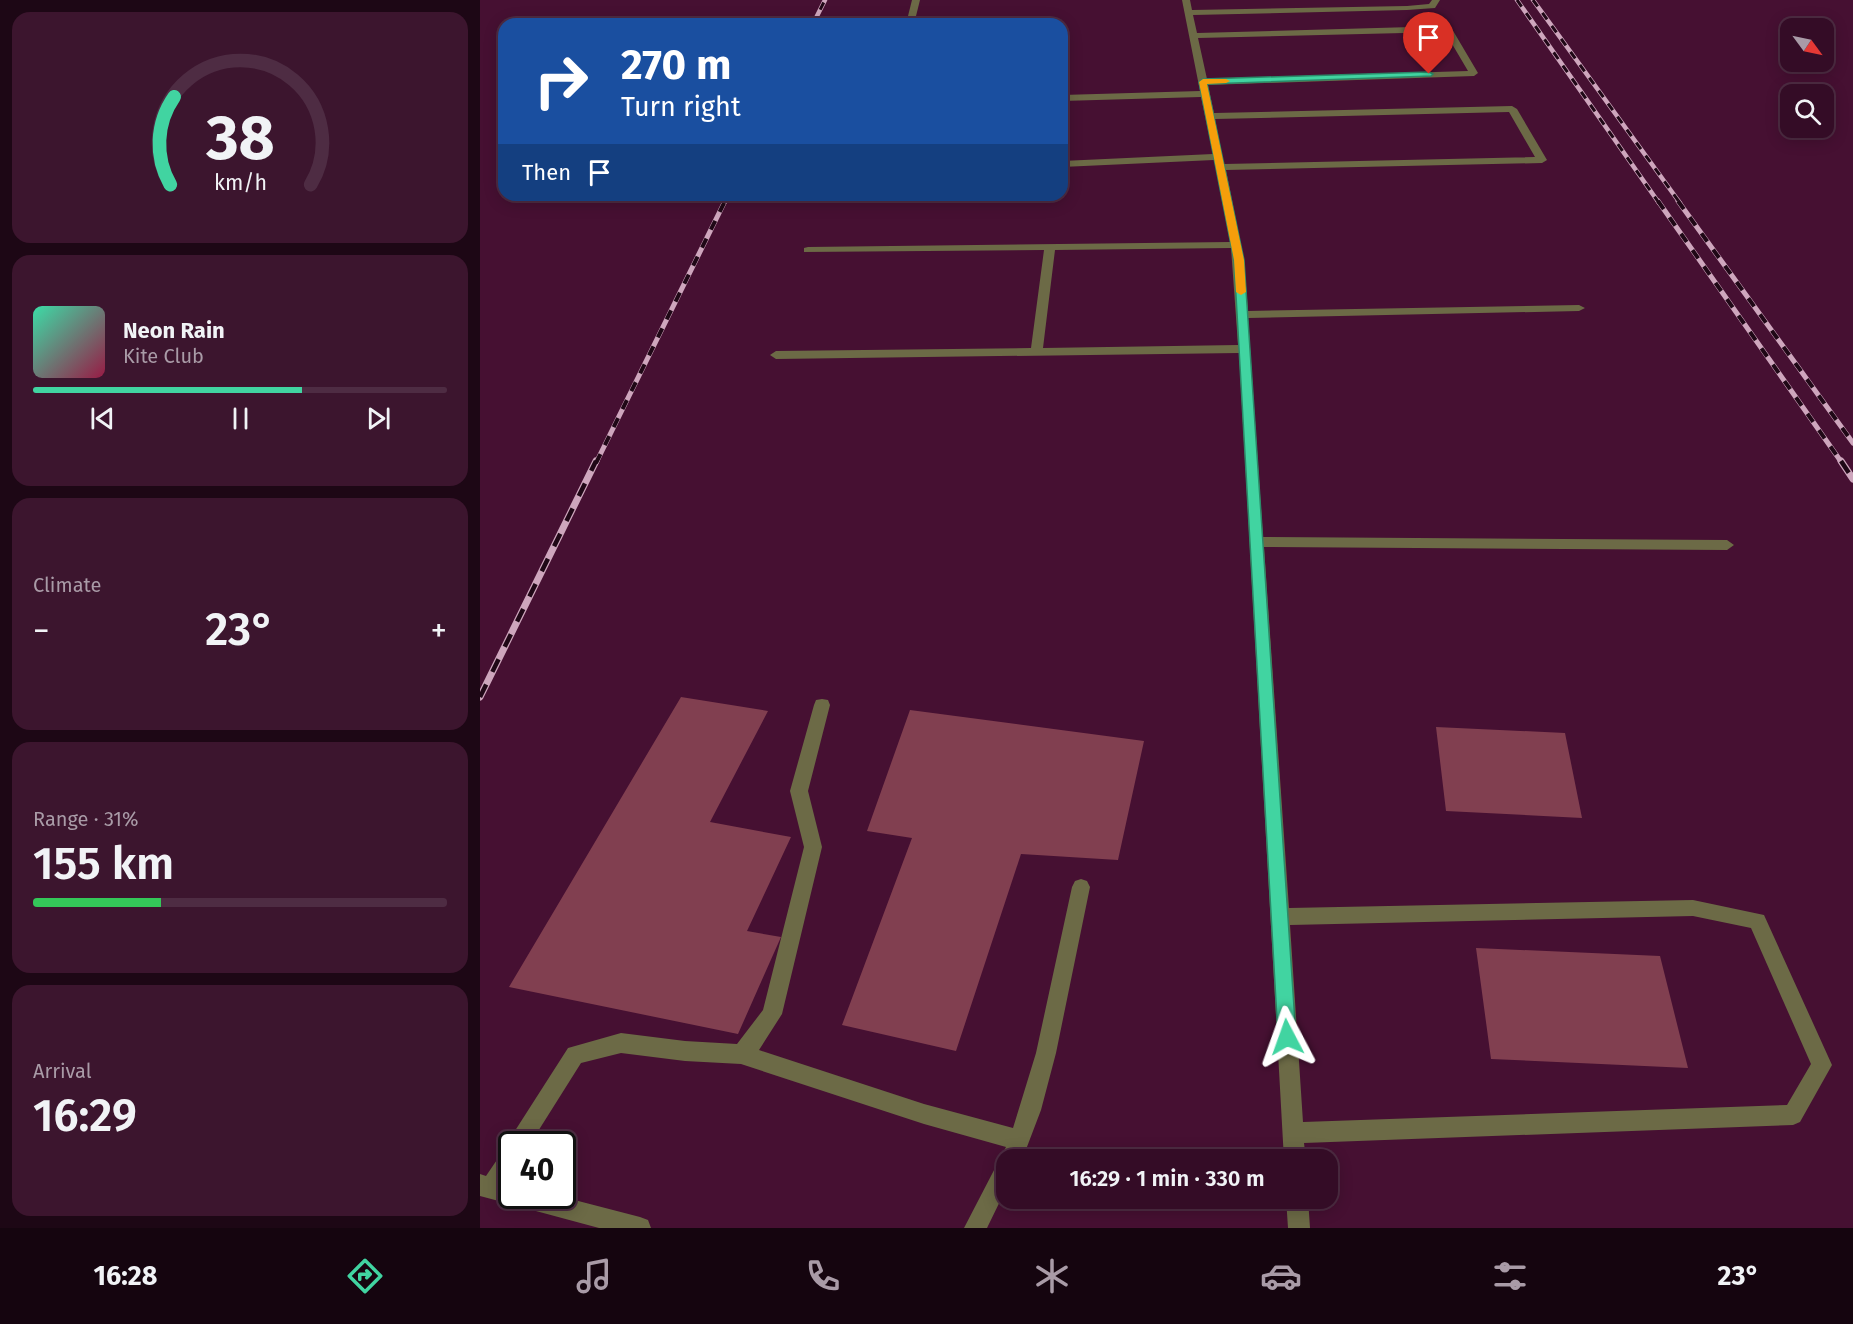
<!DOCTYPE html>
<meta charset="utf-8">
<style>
body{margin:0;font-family:"Fira Sans",sans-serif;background:#3c152e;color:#f1f3f6;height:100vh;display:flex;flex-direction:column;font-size:22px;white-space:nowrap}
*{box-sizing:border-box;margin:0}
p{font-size:20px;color:#a99ba7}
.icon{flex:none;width:33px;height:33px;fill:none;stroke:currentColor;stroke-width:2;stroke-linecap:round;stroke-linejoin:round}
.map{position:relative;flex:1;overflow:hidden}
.drawer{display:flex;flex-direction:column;gap:12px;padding:12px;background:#1d0715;width:480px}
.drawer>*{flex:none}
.banner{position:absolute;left:18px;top:18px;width:570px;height:183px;border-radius:18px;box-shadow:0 3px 15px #0003,0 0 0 2px #4e2c43;background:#1a4fa0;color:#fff;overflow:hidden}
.needle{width:39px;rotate:123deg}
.buttons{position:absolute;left:1300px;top:18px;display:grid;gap:12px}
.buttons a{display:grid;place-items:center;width:54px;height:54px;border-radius:12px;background:#340c26;box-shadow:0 3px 15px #0003,0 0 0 2px #4e2c43;font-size:30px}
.speed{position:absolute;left:18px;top:1131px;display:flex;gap:12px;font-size:30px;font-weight:700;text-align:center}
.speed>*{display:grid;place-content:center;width:78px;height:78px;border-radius:50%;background:#340c26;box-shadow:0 3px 15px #0003,0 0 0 2px #4e2c43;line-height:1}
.speed .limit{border:3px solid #111;border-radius:9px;background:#fff;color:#111}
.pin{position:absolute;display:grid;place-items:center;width:51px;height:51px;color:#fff;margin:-62px -26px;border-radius:50% 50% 50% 0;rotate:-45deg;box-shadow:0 0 6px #0007}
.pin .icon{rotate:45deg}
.me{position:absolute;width:66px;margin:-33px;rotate:356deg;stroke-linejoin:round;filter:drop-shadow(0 0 4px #0008)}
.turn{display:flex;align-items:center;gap:21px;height:126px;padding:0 24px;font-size:27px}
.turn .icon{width:78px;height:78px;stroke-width:2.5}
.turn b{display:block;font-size:42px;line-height:51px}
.then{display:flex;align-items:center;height:57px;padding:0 24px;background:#0003;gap:12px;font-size:22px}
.big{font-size:45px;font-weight:600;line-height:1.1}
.drawer .widget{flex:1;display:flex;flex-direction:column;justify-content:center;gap:9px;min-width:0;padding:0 21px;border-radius:18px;background:#3c152e}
.drawer .dial{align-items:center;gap:0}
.dial svg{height:156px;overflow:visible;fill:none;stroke:#4e2c43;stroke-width:7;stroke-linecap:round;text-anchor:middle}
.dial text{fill:#f1f3f6;stroke:none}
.song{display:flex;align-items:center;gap:18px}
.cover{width:72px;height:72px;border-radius:9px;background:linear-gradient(135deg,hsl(160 70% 55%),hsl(340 70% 35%))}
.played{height:6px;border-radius:3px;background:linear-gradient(90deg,#41d4a1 65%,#4e2c43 65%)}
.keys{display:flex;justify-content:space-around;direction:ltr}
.heat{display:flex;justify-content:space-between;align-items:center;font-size:33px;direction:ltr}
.charge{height:9px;border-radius:4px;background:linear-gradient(90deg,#34c759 31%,#4e2c43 0)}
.trip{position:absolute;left:516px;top:1149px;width:342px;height:60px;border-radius:18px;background:#340c26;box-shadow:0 3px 15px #0003,0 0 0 2px #4e2c43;font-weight:600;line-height:60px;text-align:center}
.tab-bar{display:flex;height:96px;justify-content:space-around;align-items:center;background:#15050f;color:#a99ba7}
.tab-bar .icon{width:42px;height:42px}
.tab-bar .active{color:#41d4a1}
.tab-bar b{font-size:27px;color:#f1f3f6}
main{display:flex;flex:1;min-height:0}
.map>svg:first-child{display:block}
</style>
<main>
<section class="drawer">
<div class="widget dial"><svg viewBox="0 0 100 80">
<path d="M14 69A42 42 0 1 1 86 69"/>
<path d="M14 69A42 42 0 0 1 16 24" stroke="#41d4a1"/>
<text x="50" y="56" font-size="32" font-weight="700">38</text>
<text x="50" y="72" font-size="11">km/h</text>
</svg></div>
<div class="widget">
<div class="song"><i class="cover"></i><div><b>Neon Rain</b><p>Kite Club</p></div></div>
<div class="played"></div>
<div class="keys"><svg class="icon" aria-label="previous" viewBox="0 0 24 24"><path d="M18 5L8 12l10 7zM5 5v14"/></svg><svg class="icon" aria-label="pause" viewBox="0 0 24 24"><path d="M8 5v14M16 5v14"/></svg><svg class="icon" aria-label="next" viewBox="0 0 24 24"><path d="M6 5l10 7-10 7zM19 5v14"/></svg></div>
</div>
<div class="widget"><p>Climate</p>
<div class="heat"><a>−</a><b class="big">23°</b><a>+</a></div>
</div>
<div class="widget"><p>Range · 31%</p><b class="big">155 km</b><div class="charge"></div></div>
<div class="widget"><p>Arrival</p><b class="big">16:29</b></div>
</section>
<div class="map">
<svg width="1373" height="1228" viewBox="0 0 1373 1228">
<rect width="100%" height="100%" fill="#461032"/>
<path fill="#813f50" d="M201 697 288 711 230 822 311 837 267 931 301 937 258 1034 29 987Z
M430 710 664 741 638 860 541 854 476 1051 362 1025 432 838 387 831Z
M956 727 1085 733 1102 818 966 811Z
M996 948 1180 956 1208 1068 1011 1059Z"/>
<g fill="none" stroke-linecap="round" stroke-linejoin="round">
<path fill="#6c6a46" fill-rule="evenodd" d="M432 0H440L434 24H426Z
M702 0H710L712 10 927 6 949 4 952 0H960L955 8 927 10 713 15 717 33 968 26 972 29 998 73 994 76 728 85 734 113 1032 106 1037 109 1067 160 1062 163 746 170 764 260 768 311 1099 305 1105 308 1099 311 768 318 783 537 1247 540 1254 545 1247 550 784 547 809 908 1213 900 1284 915 1352 1065 1320 1122 1313 1125 824 1143 826 1160H804L759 353 296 359 290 355 296 351 551 348 564 250 324 252V248L328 247 750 242 734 160 582 167V161L733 154 721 97 582 101V95L720 91ZM965 32 988 71 727 79 718 38ZM1029 112 1055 157 744 164 735 119ZM751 248 758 345 563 348 575 250ZM1213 916 1271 928 1331 1064 1307 1105 823 1122 810 925Z
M342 699 348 700 350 705 328 791 342 847 302 1014 279 1050 444 1104 533 1128 556 1053 592 887 595 881 601 879 607 881 610 887 576 1053 561 1110 542 1160H526V1189L507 1228H484L526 1147 444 1124 261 1064 205 1061 141 1053 101 1063 50 1144H32V1175L27 1181 32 1182V1196H79L160 1217 168 1220 171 1228H119L0 1196V1174L6 1176 25 1148 28 1146 31 1137 88 1048 141 1033 205 1041 257 1044 283 1010 324 847 310 791 334 705 336 700Z
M806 1198H828L830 1228H808Z"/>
<g stroke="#cea6bd" stroke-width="4.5">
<path id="rail-far2" d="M1037 0 1179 203
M1053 0 1200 203
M333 24 345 0
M244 203 248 195"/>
</g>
<g stroke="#cea6bd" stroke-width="5">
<path id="rail-far1" d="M1178 201 1362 463
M1198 201 1373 443
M116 463 245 201"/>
</g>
<g stroke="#cea6bd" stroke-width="7">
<path id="rail" d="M1361 461 1373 479
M0 697 116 461"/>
</g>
<use href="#rail-far2" stroke="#1f0816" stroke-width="3" stroke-dasharray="8" stroke-linecap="butt"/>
<use href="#rail-far1" stroke="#1f0816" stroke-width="4" stroke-dasharray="10" stroke-linecap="butt"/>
<use href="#rail" stroke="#1f0816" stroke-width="4.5" stroke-dasharray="14" stroke-linecap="butt"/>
</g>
<path fill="#41d4a1" stroke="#2a8a69" stroke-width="1.5" d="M949 72 953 74 951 76 727 84 764 260 816 1037 814 1043 807 1046 801 1043 798 1037 754 260 719 82 723 79Z"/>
<path fill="#f59e0b" d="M723 79H746L750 81 746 83 727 84 764 260 766 292 761 295 756 292 754 260 719 82Z"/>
</svg>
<div class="buttons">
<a><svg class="needle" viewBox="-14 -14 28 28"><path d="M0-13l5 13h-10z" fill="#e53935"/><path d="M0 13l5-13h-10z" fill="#a99ba7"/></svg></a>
<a><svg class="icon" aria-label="search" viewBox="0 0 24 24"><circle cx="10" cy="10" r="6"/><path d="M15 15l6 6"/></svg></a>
</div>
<div class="speed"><div class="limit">40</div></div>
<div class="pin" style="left:949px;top:74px;background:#d93025"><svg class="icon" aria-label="arrive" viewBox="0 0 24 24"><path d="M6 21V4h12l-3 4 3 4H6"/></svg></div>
<svg class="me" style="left:807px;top:1037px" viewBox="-20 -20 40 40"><path d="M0-17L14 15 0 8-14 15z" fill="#41d4a1" stroke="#fff" stroke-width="4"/></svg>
<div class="trip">16:29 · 1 min · 330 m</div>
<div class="banner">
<div class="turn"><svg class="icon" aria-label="right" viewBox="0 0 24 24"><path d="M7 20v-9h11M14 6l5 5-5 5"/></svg><div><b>270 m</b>Turn right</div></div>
<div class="then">Then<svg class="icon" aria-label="arrive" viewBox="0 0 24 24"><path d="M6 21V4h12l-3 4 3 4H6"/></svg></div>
</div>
</div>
</main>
<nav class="tab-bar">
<b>16:28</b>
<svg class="icon active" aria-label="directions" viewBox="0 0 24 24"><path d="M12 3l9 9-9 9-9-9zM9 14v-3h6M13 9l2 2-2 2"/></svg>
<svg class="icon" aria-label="music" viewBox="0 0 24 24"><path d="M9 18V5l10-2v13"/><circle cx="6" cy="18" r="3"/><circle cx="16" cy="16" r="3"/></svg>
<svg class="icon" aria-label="phone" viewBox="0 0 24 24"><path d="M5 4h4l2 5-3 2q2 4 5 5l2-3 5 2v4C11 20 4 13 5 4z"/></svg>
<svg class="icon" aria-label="climate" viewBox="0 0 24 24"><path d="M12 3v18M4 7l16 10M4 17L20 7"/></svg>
<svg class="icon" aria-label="car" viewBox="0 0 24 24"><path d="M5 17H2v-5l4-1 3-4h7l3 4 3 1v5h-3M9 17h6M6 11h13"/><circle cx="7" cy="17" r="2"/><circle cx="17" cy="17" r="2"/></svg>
<svg class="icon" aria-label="filters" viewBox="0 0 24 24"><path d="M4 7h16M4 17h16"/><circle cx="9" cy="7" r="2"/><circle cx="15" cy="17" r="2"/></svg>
<b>23°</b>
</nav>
